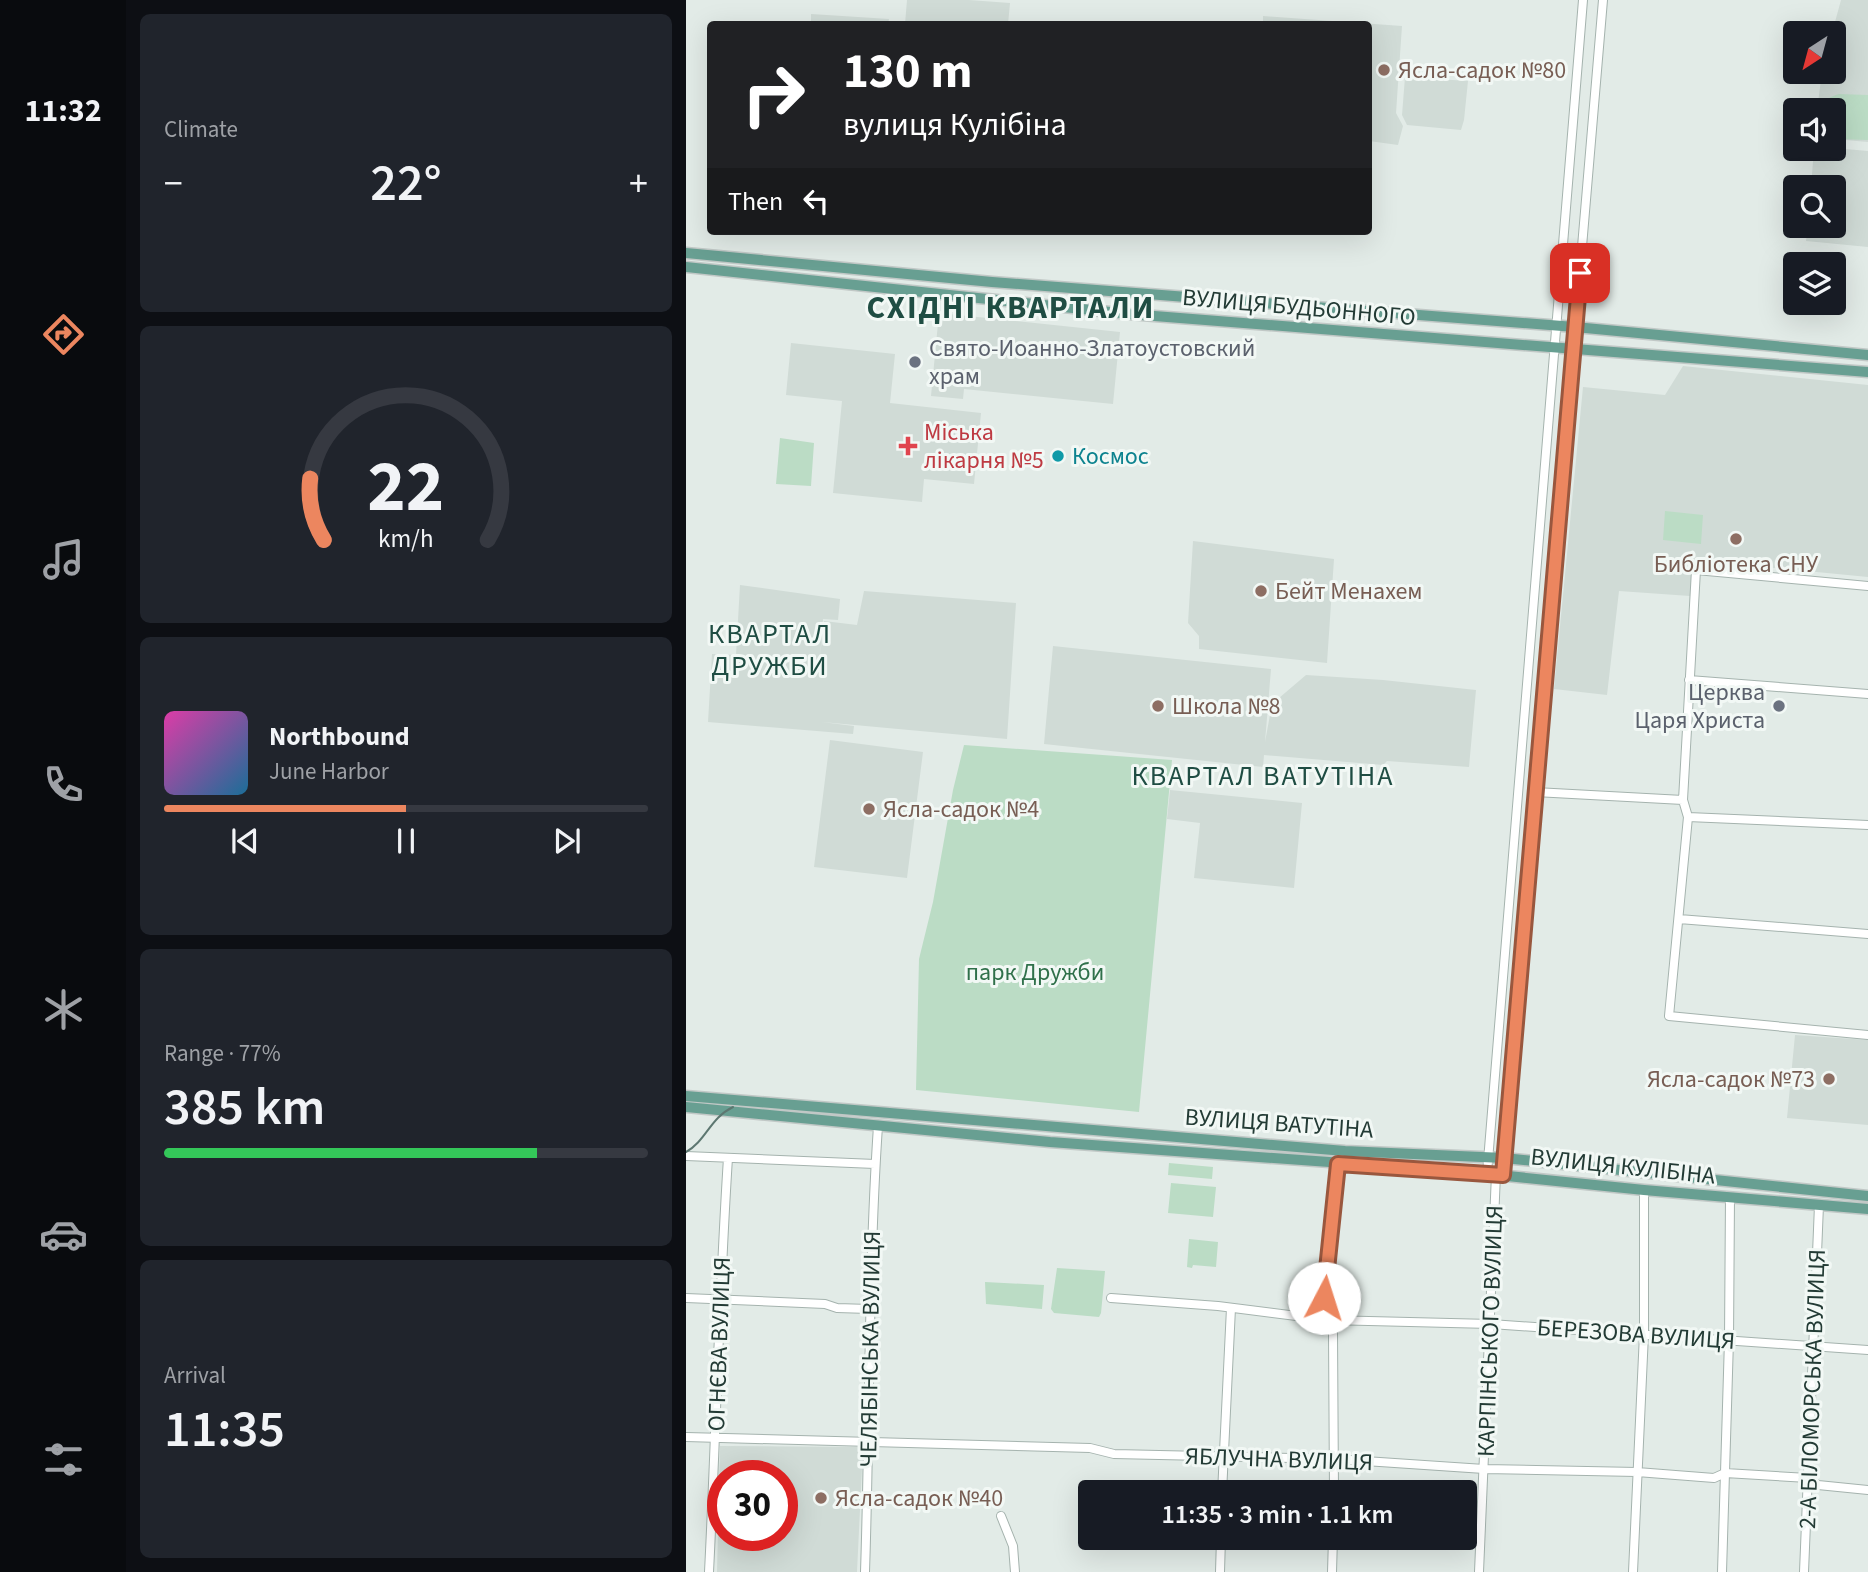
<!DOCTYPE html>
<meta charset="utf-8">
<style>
body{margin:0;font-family:"Source Sans 3",sans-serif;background:#20242c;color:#f1f3f6;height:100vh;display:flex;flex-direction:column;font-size:26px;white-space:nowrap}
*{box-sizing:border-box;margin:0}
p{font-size:23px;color:#9ea1a6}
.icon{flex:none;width:38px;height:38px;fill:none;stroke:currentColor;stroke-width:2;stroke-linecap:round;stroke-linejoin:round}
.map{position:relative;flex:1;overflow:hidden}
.details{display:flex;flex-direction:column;gap:14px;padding:14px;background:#0d0f14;width:560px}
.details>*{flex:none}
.top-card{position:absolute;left:21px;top:21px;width:665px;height:214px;border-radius:7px;box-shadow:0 7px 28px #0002;background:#202124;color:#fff;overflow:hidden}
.needle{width:46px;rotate:216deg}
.controls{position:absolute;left:1097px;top:21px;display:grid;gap:14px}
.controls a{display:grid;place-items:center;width:63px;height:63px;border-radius:7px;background:#171b24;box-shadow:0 7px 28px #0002;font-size:35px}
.speed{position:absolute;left:21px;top:1460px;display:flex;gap:14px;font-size:35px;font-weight:700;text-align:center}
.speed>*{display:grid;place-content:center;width:91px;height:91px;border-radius:50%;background:#171b24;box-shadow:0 7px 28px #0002;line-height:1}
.speed .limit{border:10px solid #d22;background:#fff;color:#111}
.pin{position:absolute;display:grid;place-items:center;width:60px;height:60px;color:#fff;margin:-30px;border-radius:14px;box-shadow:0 4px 10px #0006}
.me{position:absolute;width:77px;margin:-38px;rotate:5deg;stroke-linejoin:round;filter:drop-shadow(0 0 5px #0008)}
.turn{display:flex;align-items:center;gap:24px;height:147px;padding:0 21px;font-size:32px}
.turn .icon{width:91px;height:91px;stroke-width:2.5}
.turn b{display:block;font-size:49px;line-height:60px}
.then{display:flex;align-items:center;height:66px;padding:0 21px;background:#0003;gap:14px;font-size:26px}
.big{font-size:52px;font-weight:600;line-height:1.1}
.details .widget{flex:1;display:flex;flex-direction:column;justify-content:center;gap:10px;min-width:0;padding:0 24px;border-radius:10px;background:#20242c}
.details .dial{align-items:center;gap:0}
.dial svg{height:182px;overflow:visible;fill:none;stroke:#363941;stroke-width:7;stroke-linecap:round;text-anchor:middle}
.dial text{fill:#f1f3f6;stroke:none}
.song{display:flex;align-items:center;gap:21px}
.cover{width:84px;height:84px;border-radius:10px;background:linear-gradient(135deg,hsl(320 70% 55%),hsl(200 70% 35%))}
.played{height:7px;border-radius:4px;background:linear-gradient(90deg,#ec865f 50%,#363941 50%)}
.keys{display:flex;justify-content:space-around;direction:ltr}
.heat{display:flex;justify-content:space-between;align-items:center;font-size:38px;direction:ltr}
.charge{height:10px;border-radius:5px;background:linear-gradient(90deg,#34c759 77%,#363941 0)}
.trip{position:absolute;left:392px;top:1480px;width:399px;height:70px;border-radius:7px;background:#171b24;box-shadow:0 7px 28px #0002;font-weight:600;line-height:70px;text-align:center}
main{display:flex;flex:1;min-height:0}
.tabs{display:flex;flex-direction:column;width:126px;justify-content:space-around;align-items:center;background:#090b0e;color:#9ea1a6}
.tabs .icon{width:49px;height:49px}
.tabs .selected{color:#ec865f}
.tabs b{font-size:32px;color:#f1f3f6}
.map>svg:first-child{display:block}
</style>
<main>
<nav class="tabs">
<b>11:32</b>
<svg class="icon selected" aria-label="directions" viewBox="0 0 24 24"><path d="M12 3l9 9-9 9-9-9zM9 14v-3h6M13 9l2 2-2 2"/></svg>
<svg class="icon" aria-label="music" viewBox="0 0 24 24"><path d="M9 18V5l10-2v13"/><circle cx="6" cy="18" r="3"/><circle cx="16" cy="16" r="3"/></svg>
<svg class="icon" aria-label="phone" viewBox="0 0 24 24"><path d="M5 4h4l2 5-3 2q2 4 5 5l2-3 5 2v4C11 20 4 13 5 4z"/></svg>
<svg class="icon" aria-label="climate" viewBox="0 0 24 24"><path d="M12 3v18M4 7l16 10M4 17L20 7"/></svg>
<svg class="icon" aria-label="car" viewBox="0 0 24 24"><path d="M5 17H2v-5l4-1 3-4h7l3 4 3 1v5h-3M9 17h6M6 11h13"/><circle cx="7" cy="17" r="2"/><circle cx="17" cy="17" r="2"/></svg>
<svg class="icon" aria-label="filters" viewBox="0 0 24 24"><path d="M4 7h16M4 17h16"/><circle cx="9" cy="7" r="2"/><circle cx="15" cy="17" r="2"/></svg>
</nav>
<section class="details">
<div class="widget"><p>Climate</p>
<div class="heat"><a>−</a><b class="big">22°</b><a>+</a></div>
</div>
<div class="widget dial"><svg viewBox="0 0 100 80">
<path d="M14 69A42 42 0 1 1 86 69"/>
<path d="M14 69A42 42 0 0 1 8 42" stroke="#ec865f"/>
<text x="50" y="56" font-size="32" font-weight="700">22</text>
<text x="50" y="72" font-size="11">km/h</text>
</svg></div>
<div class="widget">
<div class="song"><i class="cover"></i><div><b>Northbound</b><p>June Harbor</p></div></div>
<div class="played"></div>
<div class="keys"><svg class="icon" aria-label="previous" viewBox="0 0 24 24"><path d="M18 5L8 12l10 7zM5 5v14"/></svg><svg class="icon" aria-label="pause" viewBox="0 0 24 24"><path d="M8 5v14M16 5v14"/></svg><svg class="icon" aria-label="next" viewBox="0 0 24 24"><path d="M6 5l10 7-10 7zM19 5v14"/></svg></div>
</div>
<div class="widget"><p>Range · 77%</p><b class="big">385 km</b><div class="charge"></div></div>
<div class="widget"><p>Arrival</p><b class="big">11:35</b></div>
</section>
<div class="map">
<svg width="1182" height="1572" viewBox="0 0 1182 1572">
<rect width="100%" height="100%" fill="#e2ebe7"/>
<path fill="#d0dbd6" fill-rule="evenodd" d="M221 0H283L324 3 322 24H219Z
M1155 0H1182V142L1148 139V110H1131L1136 72H1148L1146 33Z
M125 14 203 19 202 24H125Z
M577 16 716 26 710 113 717 126 712 145 683 141 682 24H577Z
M719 77 782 81 778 120 775 130 721 125 716 115Z
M1148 148 1182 151V247L1120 241 1122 226H1148V187H1125L1128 149Z
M253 313 434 332 427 404 278 389 277 399 245 396Z
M105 343 209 354 204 403 295 413 288 484 238 479 236 502 147 493 156 401 100 395Z
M997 366 1182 385V577L1008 560 1004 596 933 591 921 695 868 689 897 387 979 395Z
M507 541 648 559 641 663 513 649V636L502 623Z
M54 585 154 599 152 620 137 619 134 657 138 621 171 625 178 591 330 603 321 739 136 722 168 726 167 734 22 722 26 654 50 655Z
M367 646 585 669 579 742 586 704 620 675 697 680 790 690 783 767 701 761 697 765 578 755 577 767 358 744Z
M144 740 237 752 221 878 128 867Z
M484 790 616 803 608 888 508 878 514 823 481 819Z
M1109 1035 1182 1040V1125L1101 1118Z
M34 1446 177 1447 171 1572H31ZM37 1475H96V1535H37Z"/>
<path fill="#bbdcc5" d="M1153 94 1182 95V140L1152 139 1148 136V110H1136C1137 99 1144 97 1153 94Z
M94 438 128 443 125 486 90 484Z
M979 511 1017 515 1015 544 977 540Z
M278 745 486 760 453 1112 230 1090 233 959 247 902 267 790Z
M483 1163 527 1167 526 1179 482 1175Z
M485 1183 530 1187 527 1217 482 1213Z
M503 1239 532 1242 530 1267 507 1265 506 1268 501 1267Z
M371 1268 419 1271 415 1313 413 1317 368 1313 365 1309Z
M299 1282 358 1285 356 1309 300 1304Z"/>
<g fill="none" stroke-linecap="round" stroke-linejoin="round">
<g stroke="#a5b3ae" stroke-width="10">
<path id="minor" d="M1182 586 1010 570 997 800 1002 817 983 1016 1182 1035
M1003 680 1182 694
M849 792 997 800
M1002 817 1182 825
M993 919 1182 934
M0 1156 189 1164
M801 1173 897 0
M817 1175 917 0
M0 1298 139 1304 151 1308 183 1309
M425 1298 532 1306 642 1320 805 1324 1182 1350
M0 1437 404 1448 428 1454 649 1459 798 1469 951 1472 1028 1478 1039 1473 1122 1478 1132 1485 1182 1490
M536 1493 545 1308
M648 1493 647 1333 639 1311 638 1298 651 1172 659 1151
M315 1516 327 1546 329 1572
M23 1572C30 1434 33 1296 42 1158
M179 1572C184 1423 182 1274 192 1126
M534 1572 535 1538
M646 1572 647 1538
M793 1572 810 1174
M947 1572 958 1334V1190
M1036 1572 1043 1340 1044 1197
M1118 1572 1133 1205"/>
</g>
<g stroke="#c1c8c6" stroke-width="13">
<path id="major" d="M0 253 306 282 889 327 1182 355
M0 267 443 314 1182 372
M0 1096 659 1151 818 1158 1182 1196
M0 1107 364 1142 783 1172 958 1190 1182 1209"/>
</g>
<use href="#minor" stroke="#fff" stroke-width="8"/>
<use href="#major" stroke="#689f92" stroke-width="10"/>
<path stroke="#5d7771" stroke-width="2" d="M0 1152C20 1141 24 1118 47 1107"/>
</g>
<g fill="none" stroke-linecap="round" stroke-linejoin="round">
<g stroke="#99573e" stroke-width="18">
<path id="route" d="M638 1298 652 1164 817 1175 894 273"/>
</g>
<use href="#route" stroke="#ec865f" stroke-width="12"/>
</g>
<g fill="#8d6e63" stroke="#f2f8f5" stroke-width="2.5">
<circle cx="698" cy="70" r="7"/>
<circle cx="1050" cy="539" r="7"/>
<circle cx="575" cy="591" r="7"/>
<circle cx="472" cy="706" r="7"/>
<circle cx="183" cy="809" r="7"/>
<circle cx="1143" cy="1079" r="7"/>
<circle cx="135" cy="1498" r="7"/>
</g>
<g fill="#6b7280" stroke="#f2f8f5" stroke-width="2.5">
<circle cx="229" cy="362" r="7"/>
<circle cx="1093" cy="706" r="7"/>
</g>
<path fill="#e0444e" stroke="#f2f8f5" stroke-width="2.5" d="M218.5 435.5h7v7h7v7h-7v7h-7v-7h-7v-7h7z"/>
<circle fill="#0f9aa8" stroke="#f2f8f5" stroke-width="2.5" cx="372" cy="456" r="7"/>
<g text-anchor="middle" stroke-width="6" stroke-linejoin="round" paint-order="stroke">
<g font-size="24" fill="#785e54" stroke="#f2f8f5" text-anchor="start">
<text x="712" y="78">Ясла-садок №80</text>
<text x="1050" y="572" text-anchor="middle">Библіотека СНУ</text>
<text x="589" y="599">Бейт Менахем</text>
<text x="486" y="714">Школа №8</text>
<text x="197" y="817">Ясла-садок №4</text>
<text x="1129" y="1087" text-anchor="end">Ясла-садок №73</text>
<text x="149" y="1506">Ясла-садок №40</text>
</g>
<g font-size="24" fill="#233b35" stroke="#f2f8f5">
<text transform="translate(613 307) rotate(5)" y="8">ВУЛИЦЯ БУДЬОННОГО</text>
<text transform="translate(593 1123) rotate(4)" y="8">ВУЛИЦЯ ВАТУТІНА</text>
<text transform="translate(937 1166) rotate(6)" y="8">ВУЛИЦЯ КУЛІБІНА</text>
<text transform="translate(804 1331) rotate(-88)" y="8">КАРПІНСЬКОГО ВУЛИЦЯ</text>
<text transform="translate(950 1334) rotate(4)" y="8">БЕРЕЗОВА ВУЛИЦЯ</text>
<text transform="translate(33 1344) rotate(-88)" y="8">ОГНЄВА ВУЛИЦЯ</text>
<text transform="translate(184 1349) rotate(-89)" y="8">ЧЕЛЯБІНСЬКА ВУЛИЦЯ</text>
<text transform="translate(1126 1389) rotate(-88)" y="8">2-А БІЛОМОРСЬКА ВУЛИЦЯ</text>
<text transform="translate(593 1459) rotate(2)" y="8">ЯБЛУЧНА ВУЛИЦЯ</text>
</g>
<g font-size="24" fill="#5b616d" stroke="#f2f8f5" text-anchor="start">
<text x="243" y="356">Свято-Иоанно-Златоустовский<tspan x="243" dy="28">храм</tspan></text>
<text x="1079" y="700" text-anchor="end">Церква<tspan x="1079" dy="28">Царя Христа</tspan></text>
</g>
<g font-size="24" fill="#be3a42" stroke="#f2f8f5" text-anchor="start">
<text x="238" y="440">Міська<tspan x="238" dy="28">лікарня №5</tspan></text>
</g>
<g font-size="24" fill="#0d838f" stroke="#f2f8f5" text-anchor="start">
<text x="386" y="464">Космос</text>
</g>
<g font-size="24" fill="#2f704a" stroke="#f2f8f5">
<text x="349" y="980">парк Дружби</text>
</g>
<g font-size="28" letter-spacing="2" fill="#1f4d43" stroke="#f2f8f5">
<text x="84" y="643">КВАРТАЛ<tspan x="84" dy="32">ДРУЖБИ</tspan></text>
<text x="577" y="785">КВАРТАЛ ВАТУТІНА</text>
</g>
<g font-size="32" font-weight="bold" letter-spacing="2" fill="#1f4d43" stroke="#f2f8f5">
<text x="325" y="318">СХІДНІ КВАРТАЛИ</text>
</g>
</g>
</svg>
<div class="controls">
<a><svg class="needle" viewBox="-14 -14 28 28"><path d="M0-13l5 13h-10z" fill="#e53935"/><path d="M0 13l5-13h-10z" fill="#9ea1a6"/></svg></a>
<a><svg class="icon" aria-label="sound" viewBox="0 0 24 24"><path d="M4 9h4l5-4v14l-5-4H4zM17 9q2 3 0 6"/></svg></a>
<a><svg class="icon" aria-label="search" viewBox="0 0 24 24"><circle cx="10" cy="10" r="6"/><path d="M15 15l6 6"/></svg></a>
<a><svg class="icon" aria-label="layers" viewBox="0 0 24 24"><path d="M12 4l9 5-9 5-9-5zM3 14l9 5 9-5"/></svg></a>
</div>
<div class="speed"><div class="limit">30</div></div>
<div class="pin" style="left:894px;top:273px;background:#d93025"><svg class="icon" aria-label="arrive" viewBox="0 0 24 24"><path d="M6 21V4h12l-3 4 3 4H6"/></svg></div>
<svg class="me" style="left:638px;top:1298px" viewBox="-20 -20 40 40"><circle r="19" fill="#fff"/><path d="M0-13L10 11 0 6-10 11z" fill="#ec865f"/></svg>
<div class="trip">11:35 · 3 min · 1.1 km</div>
<div class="top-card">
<div class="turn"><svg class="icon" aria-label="right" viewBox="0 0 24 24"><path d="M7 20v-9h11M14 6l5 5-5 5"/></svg><div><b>130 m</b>вулиця Кулібіна</div></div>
<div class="then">Then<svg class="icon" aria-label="left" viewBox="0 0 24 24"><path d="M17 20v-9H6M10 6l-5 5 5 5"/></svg></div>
</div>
</div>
</main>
